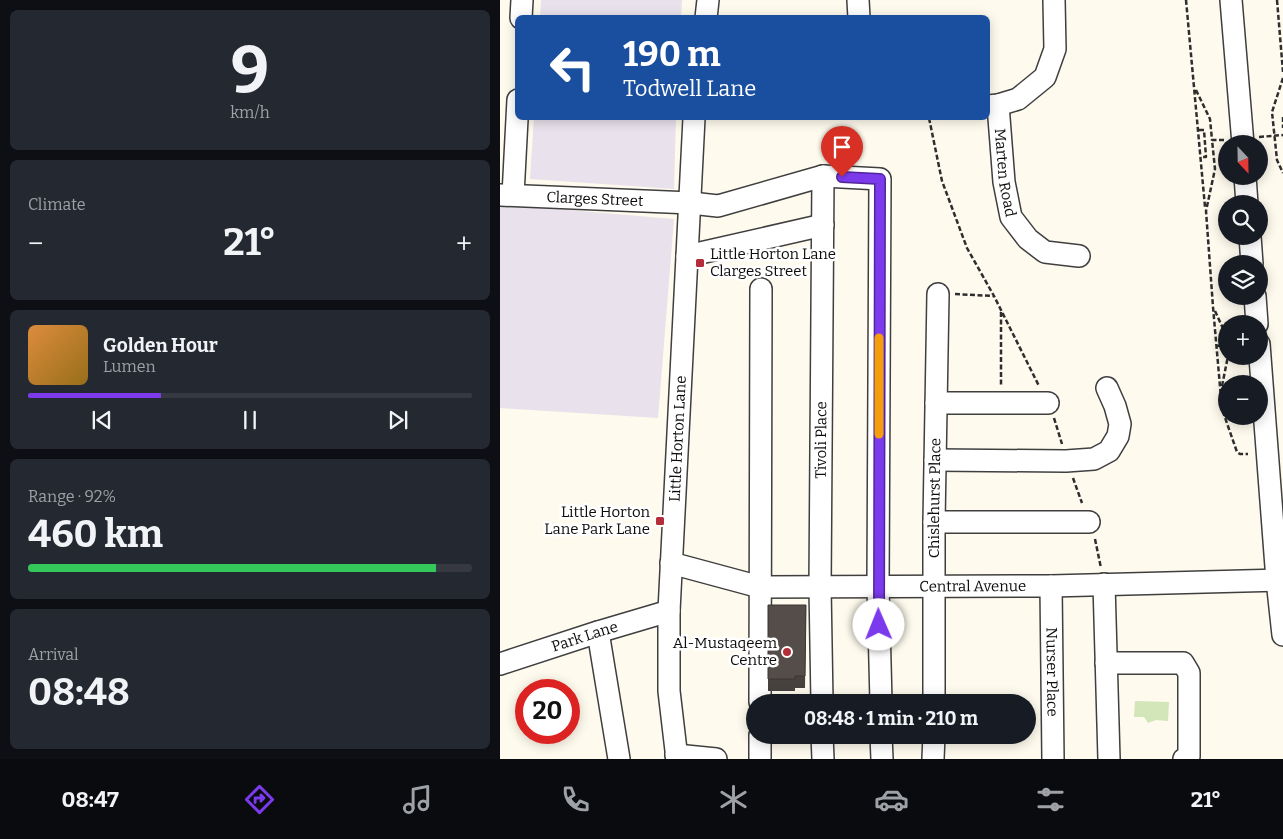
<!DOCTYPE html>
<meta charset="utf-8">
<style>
body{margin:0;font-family:Bitter,serif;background:#242831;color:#f1f3f6;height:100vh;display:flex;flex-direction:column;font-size:19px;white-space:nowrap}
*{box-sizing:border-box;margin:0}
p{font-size:16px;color:#9ea1a6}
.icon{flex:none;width:28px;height:28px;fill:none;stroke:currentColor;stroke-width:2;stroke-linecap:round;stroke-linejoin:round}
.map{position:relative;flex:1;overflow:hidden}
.side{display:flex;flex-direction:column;gap:10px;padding:10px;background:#0d0f14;width:500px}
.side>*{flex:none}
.hud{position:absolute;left:15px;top:15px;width:475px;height:105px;border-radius:8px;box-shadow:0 2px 12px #0003;background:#1a4fa0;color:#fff;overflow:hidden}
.needle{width:32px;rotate:158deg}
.controls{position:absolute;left:718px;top:135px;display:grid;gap:10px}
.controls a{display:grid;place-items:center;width:50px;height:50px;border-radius:50%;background:#171b24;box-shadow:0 2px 12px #0003;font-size:25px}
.speed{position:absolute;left:15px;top:679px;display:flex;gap:10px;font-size:25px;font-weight:700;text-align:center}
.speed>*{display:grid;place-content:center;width:65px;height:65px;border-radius:50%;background:#171b24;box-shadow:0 2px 12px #0003;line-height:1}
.speed .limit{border:8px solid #d22;background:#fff;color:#111}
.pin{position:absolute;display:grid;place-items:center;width:42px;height:42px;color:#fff;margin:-51px -21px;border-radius:50% 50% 50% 0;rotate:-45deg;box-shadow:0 0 5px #0007}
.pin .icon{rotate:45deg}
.me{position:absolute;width:55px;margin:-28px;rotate:359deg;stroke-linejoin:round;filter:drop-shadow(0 0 4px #0008)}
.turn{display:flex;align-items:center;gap:18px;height:105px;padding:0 25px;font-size:22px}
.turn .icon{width:65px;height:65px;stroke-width:2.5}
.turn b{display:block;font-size:35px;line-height:42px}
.big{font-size:38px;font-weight:700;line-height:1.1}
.side .widget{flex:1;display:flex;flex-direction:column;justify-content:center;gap:8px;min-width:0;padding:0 18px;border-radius:8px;background:#242831}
.side .dial{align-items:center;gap:0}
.dial b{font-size:65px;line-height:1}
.song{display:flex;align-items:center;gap:15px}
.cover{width:60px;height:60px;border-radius:8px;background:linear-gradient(135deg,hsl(30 70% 55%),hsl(40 70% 35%))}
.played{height:5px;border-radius:2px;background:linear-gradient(90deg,#7c3aed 30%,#363941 30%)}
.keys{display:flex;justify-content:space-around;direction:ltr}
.heat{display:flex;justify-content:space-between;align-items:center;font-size:28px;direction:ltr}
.charge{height:8px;border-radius:4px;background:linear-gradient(90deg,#34c759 92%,#363941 0)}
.trip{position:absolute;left:246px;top:694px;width:290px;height:50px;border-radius:25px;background:#171b24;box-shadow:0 2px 12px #0003;font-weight:700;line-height:50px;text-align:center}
.tab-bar{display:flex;height:80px;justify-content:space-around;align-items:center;background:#090b0e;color:#9ea1a6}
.tab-bar .icon{width:35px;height:35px}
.tab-bar .on{color:#7c3aed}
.tab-bar b{font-size:22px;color:#f1f3f6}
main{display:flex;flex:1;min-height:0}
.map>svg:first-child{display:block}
</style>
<main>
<section class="side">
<div class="widget dial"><b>9</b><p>km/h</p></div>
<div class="widget"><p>Climate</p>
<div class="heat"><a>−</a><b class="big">21°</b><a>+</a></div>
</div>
<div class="widget">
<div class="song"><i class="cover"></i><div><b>Golden Hour</b><p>Lumen</p></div></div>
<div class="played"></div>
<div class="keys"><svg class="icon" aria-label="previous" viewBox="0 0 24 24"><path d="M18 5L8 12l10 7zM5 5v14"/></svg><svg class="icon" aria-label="pause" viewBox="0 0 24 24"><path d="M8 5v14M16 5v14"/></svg><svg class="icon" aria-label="next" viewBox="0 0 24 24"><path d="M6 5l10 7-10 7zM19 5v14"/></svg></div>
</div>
<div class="widget"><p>Range · 92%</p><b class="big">460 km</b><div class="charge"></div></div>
<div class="widget"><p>Arrival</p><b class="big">08:48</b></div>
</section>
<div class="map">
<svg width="783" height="759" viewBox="0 0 783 759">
<rect width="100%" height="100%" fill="#fefaed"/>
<path fill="#e9e1eb" d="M41 0H182L181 17H40Z
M34 118H176L174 189 30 179Z
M0 204 174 219 158 418 0 408Z"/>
<path fill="#d2e6b9" d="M635 701 669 702 668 721 656 720 648 723 644 717H634Z"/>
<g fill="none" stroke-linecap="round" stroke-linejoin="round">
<g stroke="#3f3f3f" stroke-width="24">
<g id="minor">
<path d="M358 0 359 18"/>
<path d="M731 0 743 144"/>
<path d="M21 18 22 0"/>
<path d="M206 18 208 0"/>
<path id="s1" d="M498 105 504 182 511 217 528 239 545 252 579 256"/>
<path d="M488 106 498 105 518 99 545 77 555 49 554 0"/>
<path d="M745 176 747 204"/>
<path id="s2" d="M0 195 191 203 218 206 323 176 380 179 378 586 381 702"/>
<path d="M13 195 18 100"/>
<path d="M750 236 752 264"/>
<path d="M187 256 323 225"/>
<path d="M755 296 757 324"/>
<path d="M759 344 777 580 783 635"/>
<path d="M436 403H548"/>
<path d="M435 460 566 461 594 459 609 451 618 436 620 424 615 406 607 388"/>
<path d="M434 522H589"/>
<path id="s3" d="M171 563 260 587 551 586 777 580"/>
<path d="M604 584 609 759"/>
<path id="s4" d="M551 586 553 759"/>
<path d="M98 632 119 759"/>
<path d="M606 663H683L689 673V756L684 759"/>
<path id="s5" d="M0 664 98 632 169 611"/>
<path d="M260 702 261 289"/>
<path id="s6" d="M322 702 320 587 323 176"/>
<path id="s7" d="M434 702V522L438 294"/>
<path d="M260 735V759"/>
<path d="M322 735 323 759"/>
<path d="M381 735 382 759"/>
<path d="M176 755 216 759"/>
<path id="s8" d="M177 759 169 691V611L194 118"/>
<path d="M433 759 434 735"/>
</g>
</g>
<path stroke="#2e2e2e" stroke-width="2.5" stroke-dasharray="5 2.5" stroke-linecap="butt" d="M686 0 705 207
M777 0 783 72
M783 78 772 112 777 160 783 173
M696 90 710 119 712 140
M783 117V128
M429 118 442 181 467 248 494 296 539 386
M699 130H704L706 157H701
M759 137 783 135
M724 140H712L715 169 706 211 713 307 722 409 737 452 740 454H748
M455 294 494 296
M715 311 726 335
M501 312V386
M717 346 726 345
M722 386 728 356
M554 418 562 444
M573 478 582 503
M595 539 601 568"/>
<use href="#minor" stroke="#fff" stroke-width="21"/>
</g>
<path fill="#48423f" d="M268 605H306L305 688H295V691H268Z"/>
<path fill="#544d49" stroke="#3b3633" d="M268 605H306L305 676H295V679H268Z"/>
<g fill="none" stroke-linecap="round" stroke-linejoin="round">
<g stroke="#51269a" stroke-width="12">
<path id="route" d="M342 177 380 179 379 625"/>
</g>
<use href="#route" stroke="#7c3aed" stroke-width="9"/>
<path stroke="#f59e0b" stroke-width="9" d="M379 434V338"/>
</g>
<g fill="#b32d3a" stroke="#fff" stroke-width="2">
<rect x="195" y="258" width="10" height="10" rx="2.5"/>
<rect x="155" y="516" width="10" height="10" rx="2.5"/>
<circle cx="287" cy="652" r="5"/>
</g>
<g text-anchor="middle" stroke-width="5" stroke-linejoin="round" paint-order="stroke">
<g font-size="15" fill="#0c0c0c" stroke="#fff">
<text dy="5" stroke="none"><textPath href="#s1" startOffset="68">Marten Road</textPath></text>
<text dy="5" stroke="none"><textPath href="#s2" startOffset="95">Clarges Street</textPath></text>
<text dy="5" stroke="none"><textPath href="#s8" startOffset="321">Little Horton Lane</textPath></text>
<text dy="5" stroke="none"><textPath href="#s6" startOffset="262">Tivoli Place</textPath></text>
<text dy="5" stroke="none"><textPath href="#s7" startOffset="204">Chislehurst Place</textPath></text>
<text dy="5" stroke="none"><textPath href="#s3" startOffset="305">Central Avenue</textPath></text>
<text dy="5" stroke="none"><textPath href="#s5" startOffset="89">Park Lane</textPath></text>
<text dy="5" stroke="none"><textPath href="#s4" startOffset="86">Nurser Place</textPath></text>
</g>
<g font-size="15" fill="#0c0c0c" stroke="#fff" text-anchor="end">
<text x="210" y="259" text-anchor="start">Little Horton Lane<tspan x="210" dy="17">Clarges Street</tspan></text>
<text x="150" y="517">Little Horton<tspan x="150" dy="17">Lane Park Lane</tspan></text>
<text x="277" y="648">Al-Mustaqeem<tspan x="277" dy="17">Centre</tspan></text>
</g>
</g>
</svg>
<div class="controls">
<a><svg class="needle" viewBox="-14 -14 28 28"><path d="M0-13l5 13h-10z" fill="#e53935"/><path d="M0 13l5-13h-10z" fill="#9ea1a6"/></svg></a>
<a><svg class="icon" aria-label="search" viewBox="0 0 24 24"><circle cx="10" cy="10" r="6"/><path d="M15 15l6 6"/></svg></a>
<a><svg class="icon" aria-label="layers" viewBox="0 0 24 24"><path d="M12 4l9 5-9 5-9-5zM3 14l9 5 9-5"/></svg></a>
<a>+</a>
<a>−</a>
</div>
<div class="speed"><div class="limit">20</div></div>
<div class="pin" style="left:342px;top:177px;background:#d93025"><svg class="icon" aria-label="arrive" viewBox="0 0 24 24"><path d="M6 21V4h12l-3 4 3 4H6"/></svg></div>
<svg class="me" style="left:379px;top:625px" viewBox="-20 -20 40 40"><circle r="19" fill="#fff"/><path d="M0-13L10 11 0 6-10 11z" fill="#7c3aed"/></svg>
<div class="trip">08:48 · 1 min · 210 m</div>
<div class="hud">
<div class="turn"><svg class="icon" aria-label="left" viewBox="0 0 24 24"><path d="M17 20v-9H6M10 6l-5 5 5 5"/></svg><div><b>190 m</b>Todwell Lane</div></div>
</div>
</div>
</main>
<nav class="tab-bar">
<b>08:47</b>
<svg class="icon on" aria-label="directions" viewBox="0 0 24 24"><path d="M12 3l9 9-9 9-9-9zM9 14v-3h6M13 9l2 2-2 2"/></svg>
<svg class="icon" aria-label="music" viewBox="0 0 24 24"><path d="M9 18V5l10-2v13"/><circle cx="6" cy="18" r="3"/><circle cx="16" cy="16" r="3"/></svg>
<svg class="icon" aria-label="phone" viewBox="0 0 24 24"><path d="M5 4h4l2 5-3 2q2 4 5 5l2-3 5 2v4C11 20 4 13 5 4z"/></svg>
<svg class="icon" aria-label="climate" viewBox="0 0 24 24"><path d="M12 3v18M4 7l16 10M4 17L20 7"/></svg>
<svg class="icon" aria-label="car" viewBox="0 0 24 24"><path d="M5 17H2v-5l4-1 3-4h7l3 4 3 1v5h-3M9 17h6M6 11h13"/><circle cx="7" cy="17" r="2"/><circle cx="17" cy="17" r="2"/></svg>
<svg class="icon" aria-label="filters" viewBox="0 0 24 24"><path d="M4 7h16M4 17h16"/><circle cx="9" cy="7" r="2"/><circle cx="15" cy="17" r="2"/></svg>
<b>21°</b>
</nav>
